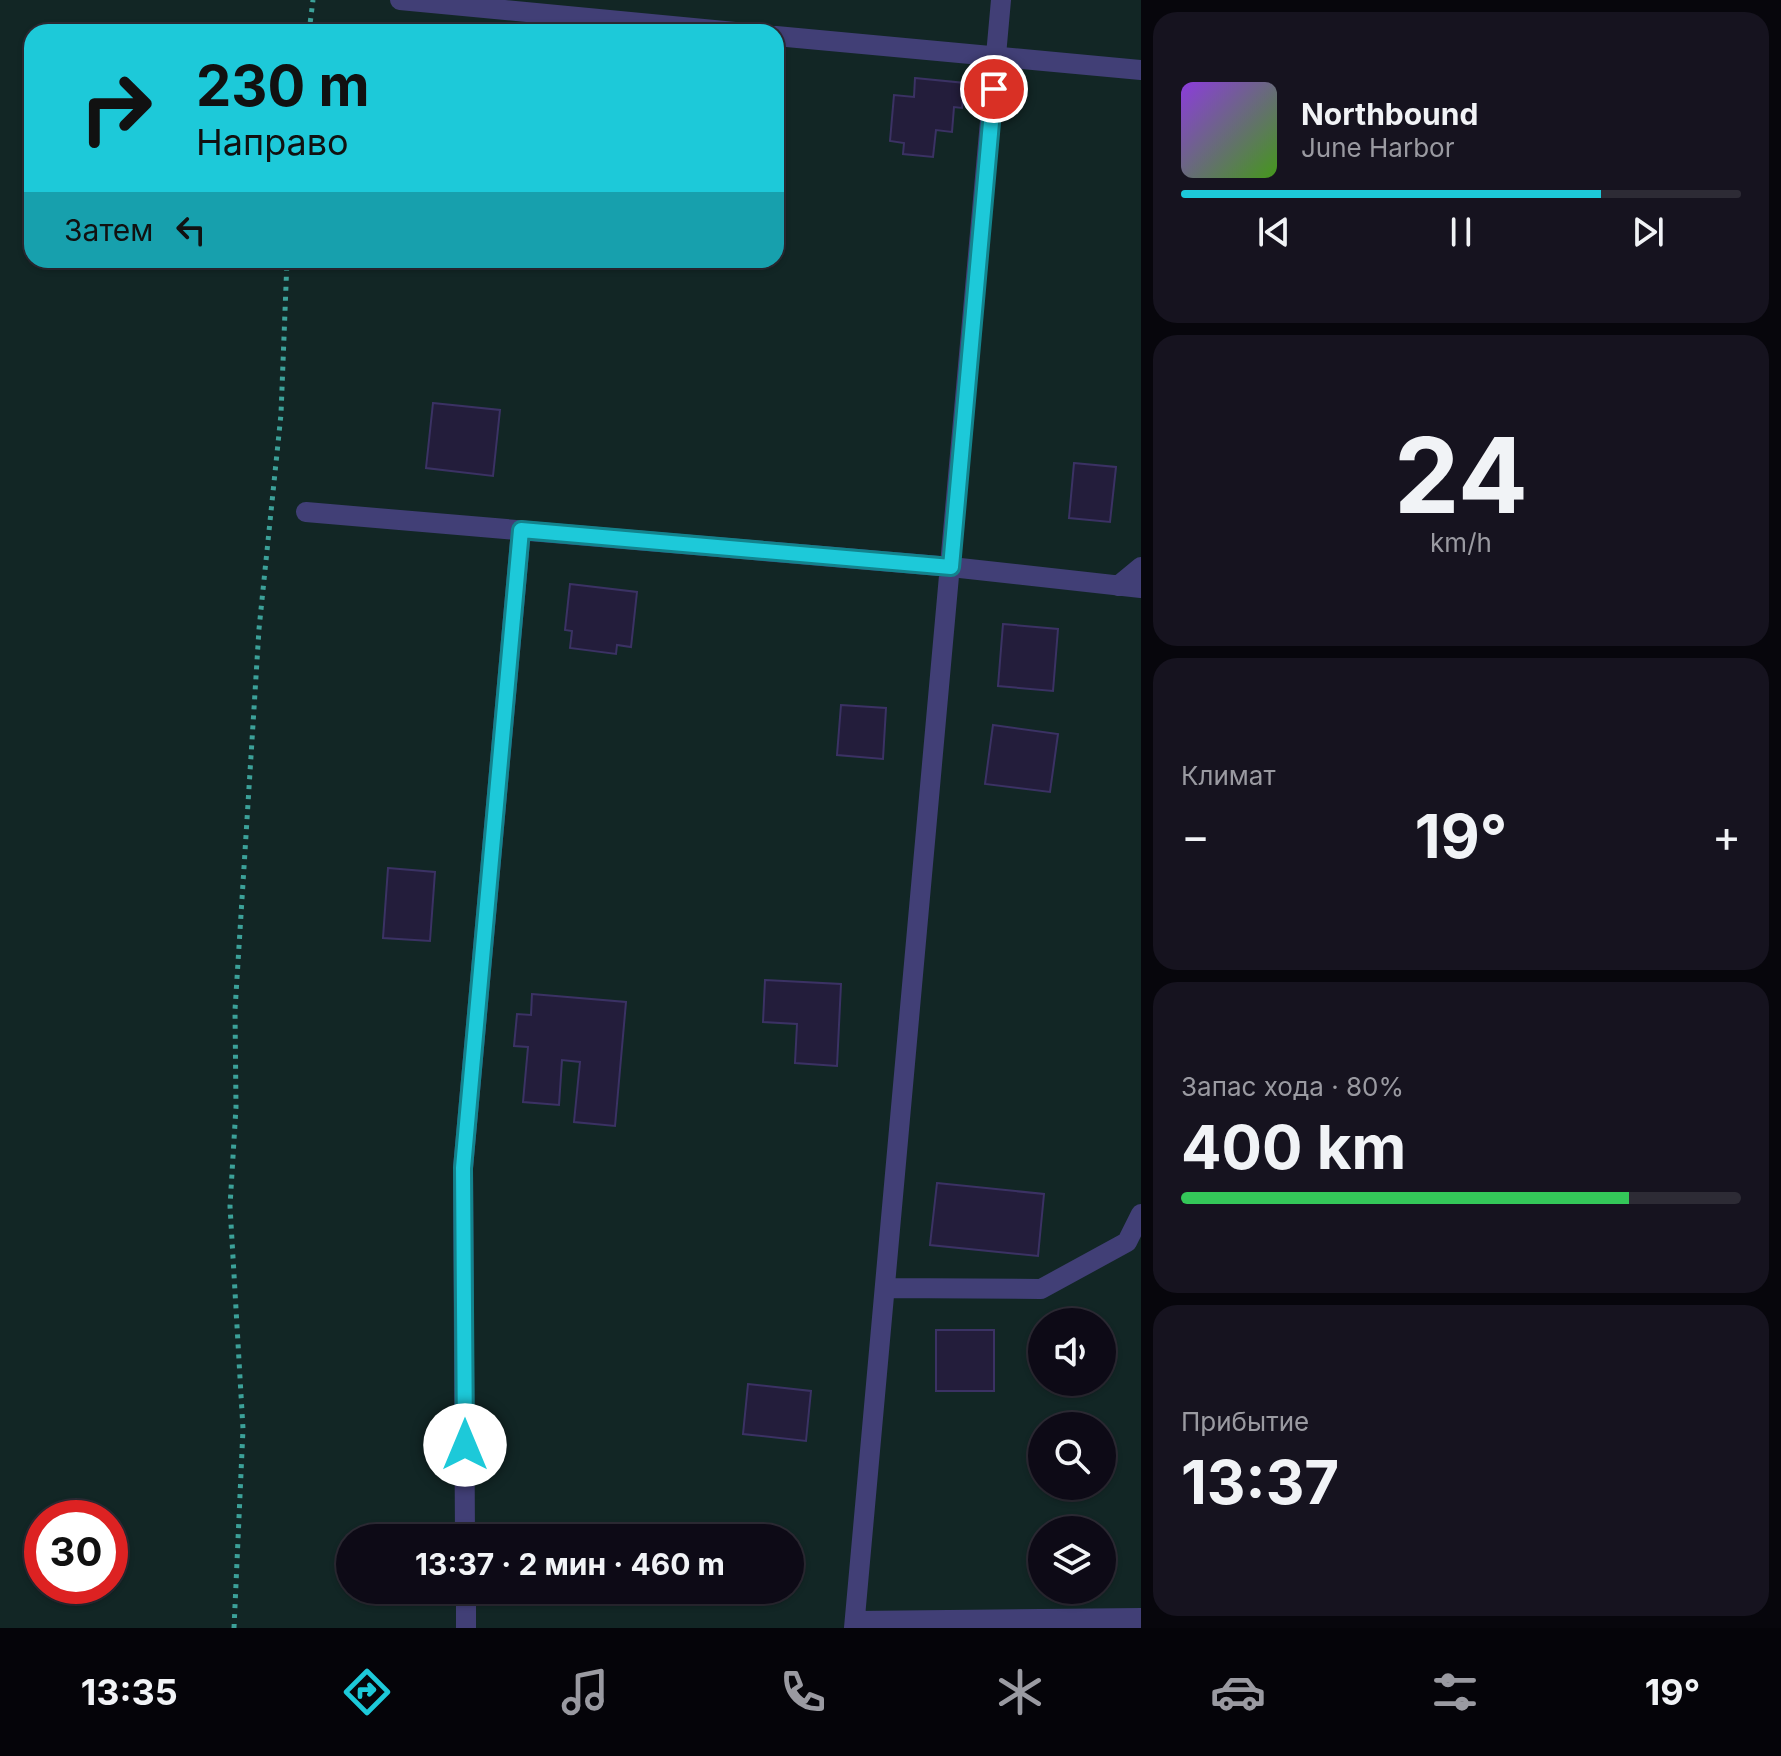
<!DOCTYPE html>
<html lang="ru">
<meta charset="utf-8">
<style>
body{margin:0;font-family:Inter,sans-serif;background:#16131f;color:#f1f3f6;height:100vh;display:flex;flex-direction:column;font-size:30px;white-space:nowrap}
*{box-sizing:border-box;margin:0}
p{font-size:26px;color:#9a9aa1}
.icon{flex:none;width:44px;height:44px;fill:none;stroke:currentColor;stroke-width:2;stroke-linecap:round;stroke-linejoin:round}
.map{position:relative;flex:1;overflow:hidden}
.side{display:flex;flex-direction:column;gap:12px;padding:12px;background:#07060c;width:640px}
.side>*{flex:none}
.hud{position:absolute;left:24px;top:24px;width:760px;height:244px;border-radius:24px;box-shadow:0 2px 6px #0004,0 0 0 2px #2d2b35;background:#1dc9d9;color:#111;overflow:hidden}
.fabs{position:absolute;left:1028px;top:1308px;display:grid;gap:16px}
.fabs a{display:grid;place-items:center;width:88px;height:88px;border-radius:50%;background:#0d0a16;box-shadow:0 2px 6px #0004,0 0 0 2px #2d2b35;font-size:40px}
.speed{position:absolute;left:24px;top:1500px;display:flex;gap:16px;font-size:40px;font-weight:700;text-align:center}
.speed>*{display:grid;place-content:center;width:104px;height:104px;border-radius:50%;background:#0d0a16;box-shadow:0 2px 6px #0004,0 0 0 2px #2d2b35;line-height:1}
.speed .limit{border:12px solid #d22;background:#fff;color:#111}
.pin{position:absolute;display:grid;place-items:center;width:68px;height:68px;color:#fff;margin:-34px;border:4px solid #fff;border-radius:50%;box-shadow:0 2px 8px #0007}
.me{position:absolute;width:88px;margin:-44px;rotate:0deg;stroke-linejoin:round;filter:drop-shadow(0 0 6px #0008)}
.turn{display:flex;align-items:center;gap:28px;height:168px;padding:0 40px;font-size:36px}
.turn .icon{width:104px;height:104px;stroke-width:2.5}
.turn b{display:block;font-size:56px;line-height:68px}
.then{display:flex;align-items:center;height:76px;padding:0 40px;background:#0003;gap:16px;font-size:30px}
.big{font-size:60px;font-weight:700;line-height:1.1}
.side .tile{flex:1;display:flex;flex-direction:column;justify-content:center;gap:12px;min-width:0;padding:0 28px;border-radius:24px;background:#16131f}
.side .dial{align-items:center;gap:0}
.dial b{font-size:104px;line-height:1}
.song{display:flex;align-items:center;gap:24px}
.cover{width:96px;height:96px;border-radius:12px;background:linear-gradient(135deg,hsl(270 70% 55%),hsl(100 70% 35%))}
.played{height:8px;border-radius:4px;background:linear-gradient(90deg,#1dc9d9 75%,#2d2b35 75%)}
.keys{display:flex;justify-content:space-around;direction:ltr}
.heat{display:flex;justify-content:space-between;align-items:center;font-size:44px;direction:ltr}
.charge{height:12px;border-radius:6px;background:linear-gradient(90deg,#34c759 80%,#2d2b35 0)}
.trip{position:absolute;left:336px;top:1524px;width:468px;height:80px;border-radius:40px;background:#0d0a16;box-shadow:0 2px 6px #0004,0 0 0 2px #2d2b35;font-weight:700;line-height:80px;text-align:center}
.tab-bar{display:flex;height:128px;justify-content:space-around;align-items:center;background:#050409;color:#9a9aa1}
.tab-bar .icon{width:56px;height:56px}
.tab-bar .selected{color:#1dc9d9}
.tab-bar b{font-size:36px;color:#f1f3f6}
main{display:flex;flex:1;min-height:0}
.map>svg:first-child{display:block}
</style>
<main>
<div class="map">
<svg width="1141" height="1628" viewBox="0 0 1141 1628">
<rect width="100%" height="100%" fill="#110e1d"/>
<path fill="#122625" fill-rule="evenodd" d="M0 0H1141V1628H0ZM32 32H776V260H32ZM1042 1322H1102V1382H1042ZM1042 1426H1102V1486H1042ZM42 1518H110V1586H42ZM1042 1530H1102V1590H1042ZM350 1538H790V1590H350Z"/>
<path fill="#231d3b" stroke="#3b3264" stroke-width="2" d="M915 78 965 83 962 108 954 107 952 132 936 130 933 157 903 154 904 143 890 141 894 95 914 97Z
M433 403 500 410 493 476 426 468Z
M1074 463 1116 467 1110 522 1069 518Z
M570 584 637 592 631 647 617 645 616 654 570 648 572 631 565 630Z
M1003 624 1058 629 1053 691 998 686Z
M841 705 886 708 883 759 837 755Z
M993 725 1058 734 1050 792 985 784Z
M388 868 435 872 430 941 383 938Z
M765 980 841 984 837 1066 795 1063 797 1024 763 1022Z
M532 994 626 1002 615 1126 574 1122 580 1062 562 1060 559 1105 523 1102 528 1047 514 1046 517 1014 531 1015Z
M937 1183 1044 1194 1038 1256 930 1245Z
M936 1330H994V1391H936Z
M748 1384 811 1391 806 1441 743 1434Z"/>
<g fill="none" stroke-linecap="round" stroke-linejoin="round">
<path stroke="#3ca199" stroke-width="5" stroke-dasharray="4 6" stroke-linecap="butt" d="M309 32 313 0
M234 1628 243 1429 230 1206 236 1107 235 1010 259 629 281 414 287 260"/>
<path stroke="#413f76" stroke-width="20" d="M400 0 735 32
M776 36 1141 70
M306 512 951 567 1141 588
M1118 586 1141 567
M885 1288 1041 1289 1127 1242 1141 1214
M465 1538 463 1168 521 530
M466 1590V1628
M855 1621 1141 1618
M854 1628 1001 0"/>
</g>
<g fill="none" stroke-linecap="round" stroke-linejoin="round">
<g stroke="#13838d" stroke-width="20">
<path id="route" d="M465 1445 463 1168 521 530 951 567 994 89"/>
</g>
<use href="#route" stroke="#1dc9d9" stroke-width="14"/>
</g>
</svg>
<div class="fabs">
<a><svg class="icon" aria-label="sound" viewBox="0 0 24 24"><path d="M4 9h4l5-4v14l-5-4H4zM17 9q2 3 0 6"/></svg></a>
<a><svg class="icon" aria-label="search" viewBox="0 0 24 24"><circle cx="10" cy="10" r="6"/><path d="M15 15l6 6"/></svg></a>
<a><svg class="icon" aria-label="layers" viewBox="0 0 24 24"><path d="M12 4l9 5-9 5-9-5zM3 14l9 5 9-5"/></svg></a>
</div>
<div class="speed"><div class="limit">30</div></div>
<div class="pin" style="left:994px;top:89px;background:#d93025"><svg class="icon" aria-label="arrive" viewBox="0 0 24 24"><path d="M6 21V4h12l-3 4 3 4H6"/></svg></div>
<svg class="me" style="left:465px;top:1445px" viewBox="-20 -20 40 40"><circle r="19" fill="#fff"/><path d="M0-13L10 11 0 6-10 11z" fill="#1dc9d9"/></svg>
<div class="trip">13:37 · 2 мин · 460 m</div>
<div class="hud">
<div class="turn"><svg class="icon" aria-label="right" viewBox="0 0 24 24"><path d="M7 20v-9h11M14 6l5 5-5 5"/></svg><div><b>230 m</b>Направо</div></div>
<div class="then">Затем<svg class="icon" aria-label="left" viewBox="0 0 24 24"><path d="M17 20v-9H6M10 6l-5 5 5 5"/></svg></div>
</div>
</div>
<section class="side">
<div class="tile">
<div class="song"><i class="cover"></i><div><b>Northbound</b><p>June Harbor</p></div></div>
<div class="played"></div>
<div class="keys"><svg class="icon" aria-label="previous" viewBox="0 0 24 24"><path d="M18 5L8 12l10 7zM5 5v14"/></svg><svg class="icon" aria-label="pause" viewBox="0 0 24 24"><path d="M8 5v14M16 5v14"/></svg><svg class="icon" aria-label="next" viewBox="0 0 24 24"><path d="M6 5l10 7-10 7zM19 5v14"/></svg></div>
</div>
<div class="tile dial"><b>24</b><p>km/h</p></div>
<div class="tile"><p>Климат</p>
<div class="heat"><a>−</a><b class="big">19°</b><a>+</a></div>
</div>
<div class="tile"><p>Запас хода · 80%</p><b class="big">400 km</b><div class="charge"></div></div>
<div class="tile"><p>Прибытие</p><b class="big">13:37</b></div>
</section>
</main>
<nav class="tab-bar">
<b>13:35</b>
<svg class="icon selected" aria-label="directions" viewBox="0 0 24 24"><path d="M12 3l9 9-9 9-9-9zM9 14v-3h6M13 9l2 2-2 2"/></svg>
<svg class="icon" aria-label="music" viewBox="0 0 24 24"><path d="M9 18V5l10-2v13"/><circle cx="6" cy="18" r="3"/><circle cx="16" cy="16" r="3"/></svg>
<svg class="icon" aria-label="phone" viewBox="0 0 24 24"><path d="M5 4h4l2 5-3 2q2 4 5 5l2-3 5 2v4C11 20 4 13 5 4z"/></svg>
<svg class="icon" aria-label="climate" viewBox="0 0 24 24"><path d="M12 3v18M4 7l16 10M4 17L20 7"/></svg>
<svg class="icon" aria-label="car" viewBox="0 0 24 24"><path d="M5 17H2v-5l4-1 3-4h7l3 4 3 1v5h-3M9 17h6M6 11h13"/><circle cx="7" cy="17" r="2"/><circle cx="17" cy="17" r="2"/></svg>
<svg class="icon" aria-label="filters" viewBox="0 0 24 24"><path d="M4 7h16M4 17h16"/><circle cx="9" cy="7" r="2"/><circle cx="15" cy="17" r="2"/></svg>
<b>19°</b>
</nav>
